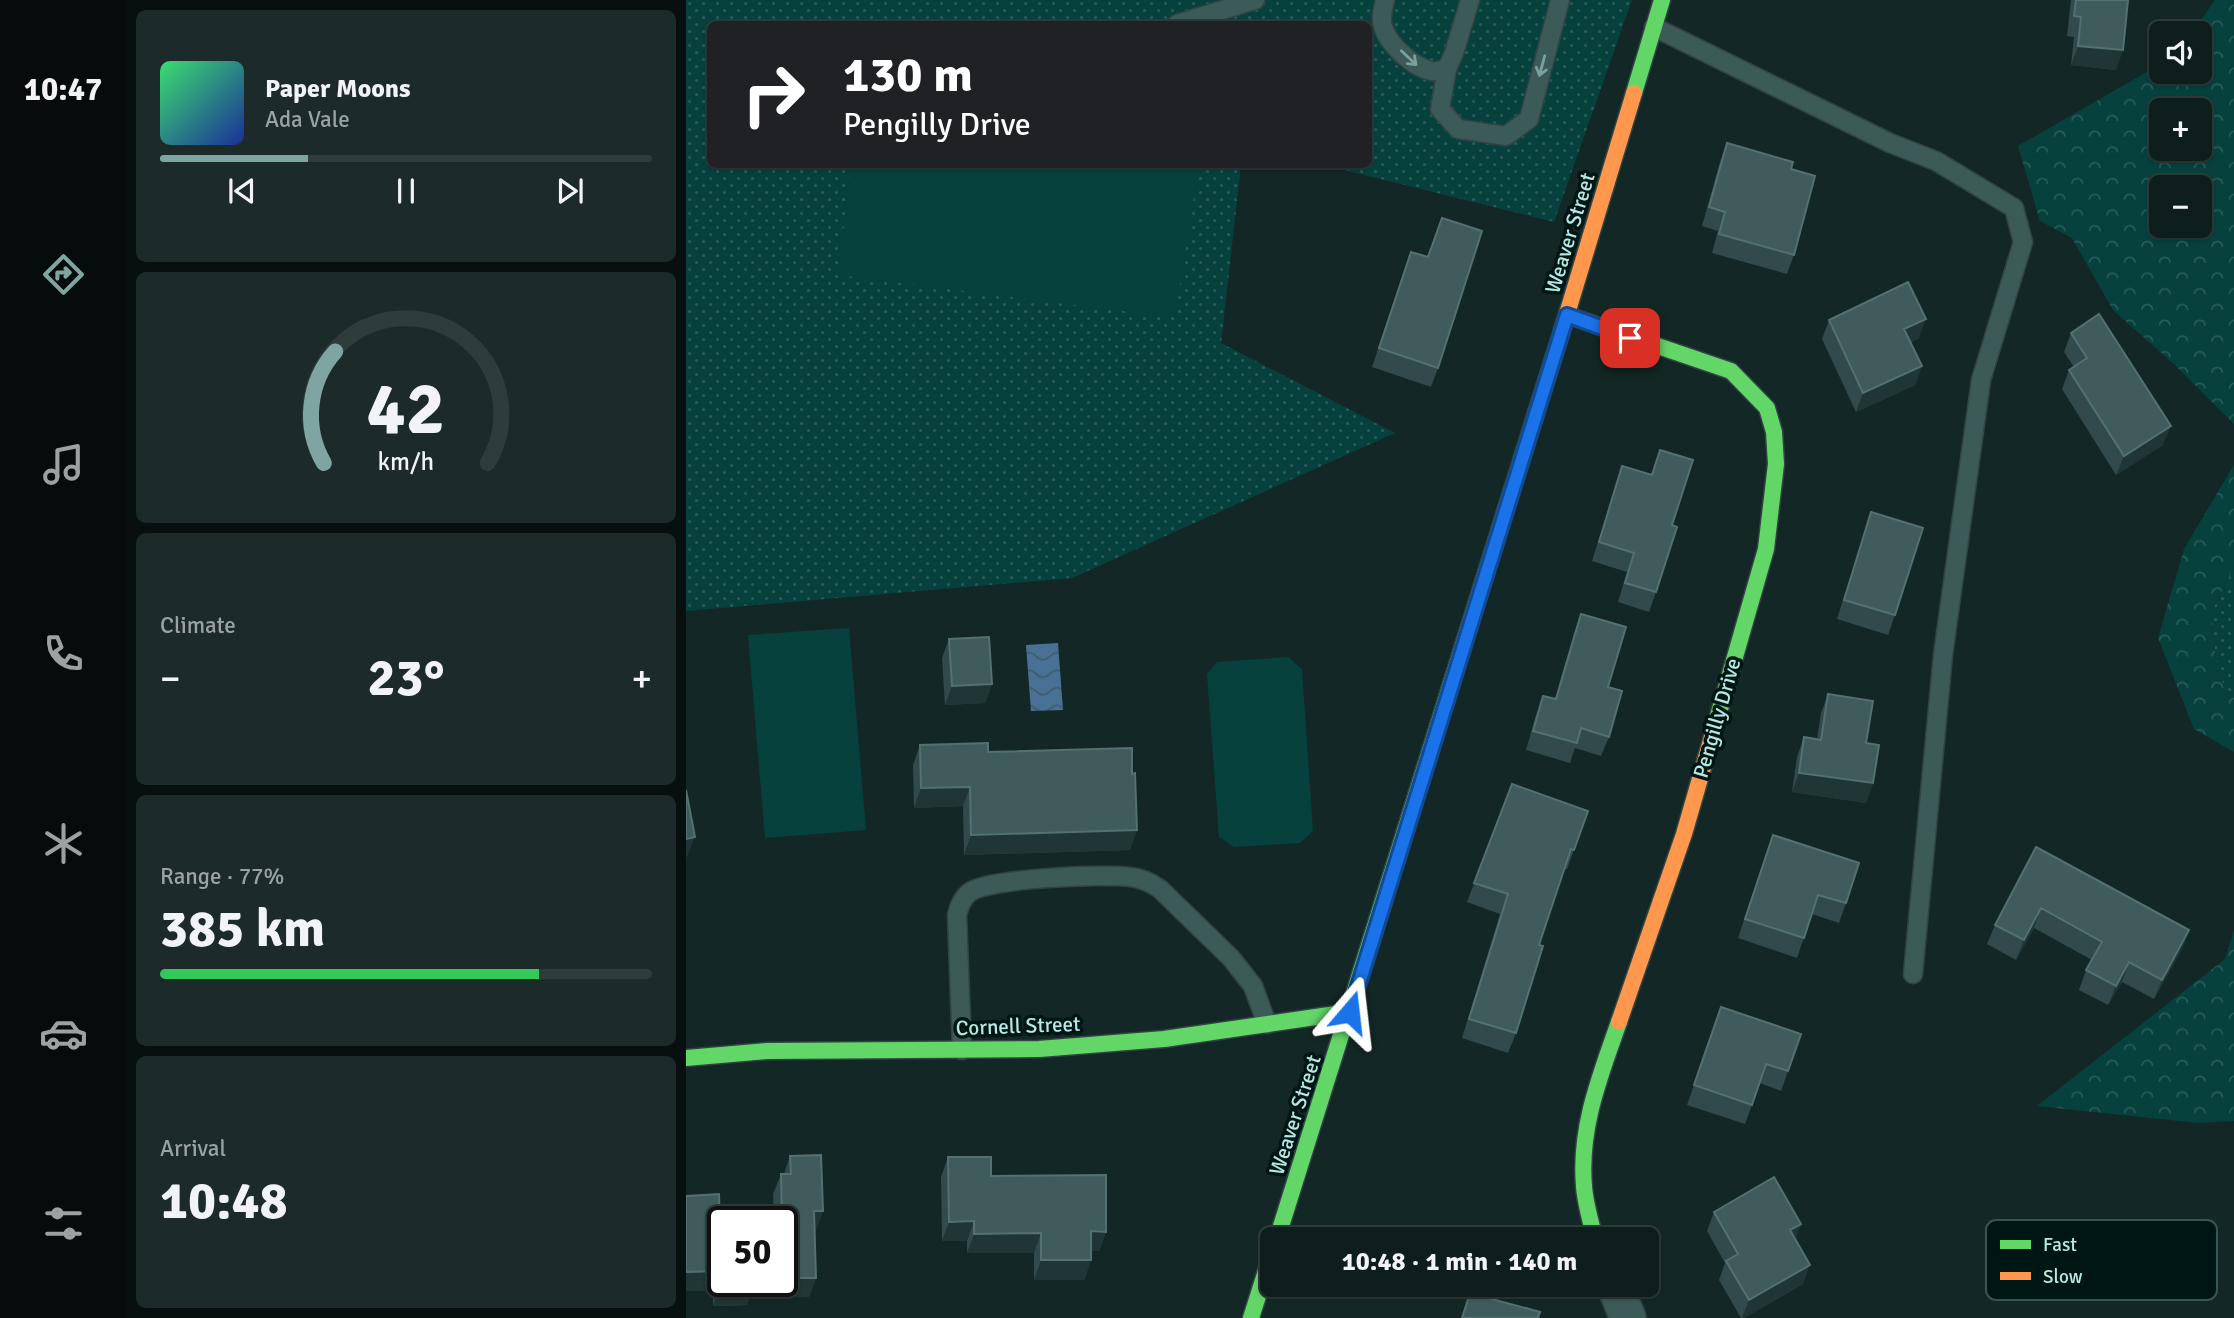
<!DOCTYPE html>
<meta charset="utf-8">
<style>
body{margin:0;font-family:Signika,sans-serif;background:#1c2b29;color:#f1f3f6;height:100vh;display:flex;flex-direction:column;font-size:26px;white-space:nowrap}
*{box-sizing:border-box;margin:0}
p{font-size:23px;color:#9ba2a3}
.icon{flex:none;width:38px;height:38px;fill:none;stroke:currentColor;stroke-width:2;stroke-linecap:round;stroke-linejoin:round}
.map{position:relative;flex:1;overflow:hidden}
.side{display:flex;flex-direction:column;gap:10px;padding:10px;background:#08100f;width:560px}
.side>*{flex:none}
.hud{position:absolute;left:21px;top:21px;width:665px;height:147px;border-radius:10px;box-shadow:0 2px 5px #0004,0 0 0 2px #2e3c3b;background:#202124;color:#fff;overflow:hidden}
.buttons{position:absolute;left:1463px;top:21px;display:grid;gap:14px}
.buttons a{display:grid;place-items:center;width:63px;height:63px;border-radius:10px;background:#0e1e1c;box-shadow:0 2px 5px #0004,0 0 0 2px #2e3c3b;font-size:35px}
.speed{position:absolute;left:21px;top:1206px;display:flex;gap:14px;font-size:35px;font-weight:700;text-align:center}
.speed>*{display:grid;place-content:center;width:91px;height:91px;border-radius:50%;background:#0e1e1c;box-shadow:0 2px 5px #0004,0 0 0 2px #2e3c3b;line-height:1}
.speed .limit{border:4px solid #111;border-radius:10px;background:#fff;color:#111}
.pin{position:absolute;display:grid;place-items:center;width:60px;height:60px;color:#fff;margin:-30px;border-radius:14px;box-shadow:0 4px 10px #0006}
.me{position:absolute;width:77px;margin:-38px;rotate:17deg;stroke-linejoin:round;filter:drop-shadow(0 0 5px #0008)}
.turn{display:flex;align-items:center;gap:24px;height:147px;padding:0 21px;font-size:32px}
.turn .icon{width:91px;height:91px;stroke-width:2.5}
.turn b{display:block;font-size:49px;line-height:60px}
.big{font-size:52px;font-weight:800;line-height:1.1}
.side .widget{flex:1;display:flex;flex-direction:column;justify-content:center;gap:10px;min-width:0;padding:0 24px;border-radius:10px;background:#1c2b29}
.side .dial{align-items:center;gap:0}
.dial svg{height:182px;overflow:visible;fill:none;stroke:#2e3c3b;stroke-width:7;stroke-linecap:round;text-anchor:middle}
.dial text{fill:#f1f3f6;stroke:none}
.song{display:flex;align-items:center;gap:21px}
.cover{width:84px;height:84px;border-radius:10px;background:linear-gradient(135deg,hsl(140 70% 55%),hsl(230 70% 35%))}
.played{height:7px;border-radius:4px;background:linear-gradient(90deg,#7ea5a2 30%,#2e3c3b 30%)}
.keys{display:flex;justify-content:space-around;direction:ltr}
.heat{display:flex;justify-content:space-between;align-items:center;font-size:38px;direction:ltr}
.charge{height:10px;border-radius:5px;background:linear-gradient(90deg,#34c759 77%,#2e3c3b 0)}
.trip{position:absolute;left:574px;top:1227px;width:399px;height:70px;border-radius:10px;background:#0e1e1c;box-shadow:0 2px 5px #0004,0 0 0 2px #2e3c3b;font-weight:800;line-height:70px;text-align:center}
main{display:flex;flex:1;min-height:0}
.menu{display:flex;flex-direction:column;width:126px;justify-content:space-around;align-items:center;background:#060c0b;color:#9ba2a3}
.menu .icon{width:49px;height:49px}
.menu .active{color:#7ea5a2}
.menu b{font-size:32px;color:#f1f3f6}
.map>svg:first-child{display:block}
</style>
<main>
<nav class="menu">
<b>10:47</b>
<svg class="icon active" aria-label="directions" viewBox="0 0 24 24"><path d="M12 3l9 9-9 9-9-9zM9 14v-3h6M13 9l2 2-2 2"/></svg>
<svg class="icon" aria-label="music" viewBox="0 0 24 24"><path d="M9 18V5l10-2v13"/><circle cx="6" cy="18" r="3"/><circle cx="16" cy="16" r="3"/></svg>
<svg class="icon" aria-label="phone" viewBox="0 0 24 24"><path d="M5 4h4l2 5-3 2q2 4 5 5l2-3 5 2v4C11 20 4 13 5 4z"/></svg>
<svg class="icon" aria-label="climate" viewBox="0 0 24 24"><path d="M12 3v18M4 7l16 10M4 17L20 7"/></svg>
<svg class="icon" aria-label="car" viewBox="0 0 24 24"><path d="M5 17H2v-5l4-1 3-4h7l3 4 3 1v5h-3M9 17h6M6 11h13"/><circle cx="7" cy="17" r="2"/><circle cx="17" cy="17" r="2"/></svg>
<svg class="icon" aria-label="filters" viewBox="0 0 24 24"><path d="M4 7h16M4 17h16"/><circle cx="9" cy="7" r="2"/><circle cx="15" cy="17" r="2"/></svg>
</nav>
<section class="side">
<div class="widget">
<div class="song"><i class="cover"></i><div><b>Paper Moons</b><p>Ada Vale</p></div></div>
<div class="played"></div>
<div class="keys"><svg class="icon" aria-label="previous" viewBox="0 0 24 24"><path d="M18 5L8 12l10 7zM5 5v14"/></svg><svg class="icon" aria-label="pause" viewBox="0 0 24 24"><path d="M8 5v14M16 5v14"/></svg><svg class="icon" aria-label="next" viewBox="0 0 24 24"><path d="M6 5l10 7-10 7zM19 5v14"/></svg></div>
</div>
<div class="widget dial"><svg viewBox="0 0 100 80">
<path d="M14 69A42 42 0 1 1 86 69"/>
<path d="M14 69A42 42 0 0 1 19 20" stroke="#7ea5a2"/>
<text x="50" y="56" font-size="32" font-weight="700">42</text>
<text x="50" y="72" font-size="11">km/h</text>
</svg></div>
<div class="widget"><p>Climate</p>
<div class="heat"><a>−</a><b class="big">23°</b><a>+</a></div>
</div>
<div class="widget"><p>Range · 77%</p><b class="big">385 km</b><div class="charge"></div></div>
<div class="widget"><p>Arrival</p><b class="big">10:48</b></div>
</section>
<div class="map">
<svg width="1548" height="1318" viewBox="0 0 1548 1318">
<defs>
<pattern id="grass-dots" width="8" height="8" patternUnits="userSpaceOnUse" patternTransform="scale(1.75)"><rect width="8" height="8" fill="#06413e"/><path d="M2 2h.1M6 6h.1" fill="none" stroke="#285c5a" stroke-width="1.8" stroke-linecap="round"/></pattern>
<pattern id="forest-crowns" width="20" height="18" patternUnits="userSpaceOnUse" patternTransform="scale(1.75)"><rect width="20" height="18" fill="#06413e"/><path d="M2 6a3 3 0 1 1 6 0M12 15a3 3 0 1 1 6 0" fill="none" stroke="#285c5a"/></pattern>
<pattern id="water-waves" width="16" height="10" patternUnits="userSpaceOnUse" patternTransform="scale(1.75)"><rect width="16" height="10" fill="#497196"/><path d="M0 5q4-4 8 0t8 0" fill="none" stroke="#405c6d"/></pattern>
</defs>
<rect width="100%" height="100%" fill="#132826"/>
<path fill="url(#grass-dots)" d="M0 0H946L868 222 638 165 682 164V24H24V164L555 165 535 343 709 433 386 578 0 611Z
M1548 567V698L1532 676 1525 613Z"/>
<path fill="url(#forest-crowns)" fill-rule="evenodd" d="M1529 0H1548V424L1490 366 1427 310 1386 238 1354 221 1332 146 1475 64V72H1514V33H1506ZM1475 110H1514V149H1475ZM1475 187H1514V226H1475Z
M1548 465V567L1525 613 1532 676 1548 698V752L1508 729 1472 638 1498 549Z
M1548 930V1121L1512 1123 1351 1106 1539 959Z"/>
<path fill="#06413e" d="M165 165H513L489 316 468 315 152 275Z
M163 628 180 830 79 838 62 635Z
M602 657 616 669 627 831 614 843 548 847 533 837 521 674 531 662Z"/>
<path fill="url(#water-waves)" d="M372 643 377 710 345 711 340 645Z"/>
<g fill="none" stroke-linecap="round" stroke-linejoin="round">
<g stroke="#314442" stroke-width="21">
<path id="lane" d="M699 0C697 9 694 18 697 27 703 45 727 67 745 71 750 72 755 70 761 69L768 53 784 0
M491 24 569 0
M968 27 1204 143 1250 161 1328 208 1337 242 1295 380 1257 655 1227 974
M761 69 754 109 772 129 820 136 843 119 874 0
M276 1050 271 915C273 906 276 898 284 892 303 878 417 874 444 877 455 878 464 882 474 889L545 958 567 986 581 1024"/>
</g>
<g stroke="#314442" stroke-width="38">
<path id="street" d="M928 1284 942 1318"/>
</g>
<g stroke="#314442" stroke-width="19">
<path id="fast" d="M948 93 976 0
M881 315 1045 371 1081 408 1088 432 1090 464 1080 549 1030 723
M0 1058 81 1051 353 1049 478 1039 664 1012
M591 1239 877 327
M909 1239C905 1222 899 1203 898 1186 893 1128 914 1076 933 1022
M565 1318 586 1252"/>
</g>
<g stroke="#314442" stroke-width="19">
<path id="slow" d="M877 327 948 93
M933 1022 998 834 1030 723"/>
</g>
<use href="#lane" stroke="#3b5a58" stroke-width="18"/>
<use href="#street" stroke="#3b5a58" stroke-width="35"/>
<use href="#fast" stroke="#63d668" stroke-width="16"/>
<use href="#slow" stroke="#ff974d" stroke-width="16"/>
</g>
<path fill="#324a4b" d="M1381 0H1442L1430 70 1385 65 1388 37 1381 36 1385 0Z
M1041 143 1105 169 1108 255 1101 274 1026 253 1032 231 1016 226 1034 162Z
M718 271 752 368 745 387 686 367Z
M1143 320 1233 338 1225 342 1236 366 1229 385 1170 412 1136 339Z
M1385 333 1477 445 1430 475 1376 389 1383 370 1388 367 1378 352Z
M974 450 986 525 970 592 963 612 932 602 941 572 906 561 936 466 965 475Z
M1185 512 1209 615 1202 635 1151 619Z
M895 614 922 687 923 737 915 756 889 748 884 763 840 750 850 715 857 696 869 699 888 633Z
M263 639 306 684 299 703 259 705 256 658Z
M1142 694 1180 743 1187 783 1180 803 1106 792 1111 757 1118 737 1131 739 1135 713Z
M234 745 302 752 446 774 451 830 444 850 278 855 277 806 228 808 227 765Z
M826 784 902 811 881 869H878L853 945 830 1033 822 1053 776 1038 814 914 781 902Z
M1350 847 1503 930 1496 949 1468 999 1436 982 1422 1005 1393 990 1400 970 1406 960 1348 928 1330 960 1301 944 1309 925Z
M1080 854 1160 903 1153 923 1126 914 1111 958 1052 938Z
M1035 1007 1115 1034 1095 1091 1074 1083 1059 1124 1001 1105Z
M104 1156 137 1211 129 1231 130 1278 123 1297 63 1298 61 1305 27 1306V1291H0V1196L33 1194 37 1281 96 1222H88L87 1194 95 1174H98Z
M262 1157 305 1176 420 1232 413 1251H405V1260L398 1280H348V1253H281V1241H256L255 1177Z
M1028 1212 1115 1224 1109 1239 1117 1284 1058 1318H1055L1033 1280 1039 1263 1021 1231Z"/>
<path fill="#203535" d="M1392 46 1437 50 1430 70 1385 65Z
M1240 319 1233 338 1211 348 1218 329Z
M1236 366 1229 385 1170 412 1177 393Z
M1485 426 1477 445 1430 475 1438 456Z
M306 684 299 703 259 705 266 686Z
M1113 773 1187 783 1180 803 1106 792Z
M284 787 277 806 228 808 235 788Z
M451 830 444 850 278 855 285 835Z
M9 837 1 857H0V839Z
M1355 908 1348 928 1330 960 1338 940Z
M1503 930 1496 949 1468 999 1476 980Z
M1443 962 1436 982 1422 1005 1430 986Z
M128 1211H137L130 1231H121Z
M288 1221 281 1241H256L263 1222Z
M1115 1224 1107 1243 1104 1230Z
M405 1231 420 1232 413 1251H398Z
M355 1233 348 1253H281L288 1234Z
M355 1260H405L398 1280H348Z
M1124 1265 1117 1284 1058 1318H1056L1063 1300Z
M34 1271 27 1291H0V1272Z
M96 1278H130L123 1297 63 1298 61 1305 27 1306 34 1286 67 1281H96Z"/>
<path fill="#405b5b" stroke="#537170" stroke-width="2" d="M1390 0H1442L1437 50 1392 46 1395 17 1388 16Z
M1041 143 1107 162 1105 169 1129 176 1108 255 1033 234 1039 212 1023 207Z
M756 218 796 231 752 368 693 348 725 252 742 257Z
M1222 282 1240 319 1218 329 1236 366 1177 393 1143 320Z
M1413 314 1485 426 1438 456 1383 370 1401 358 1385 333Z
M974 450 1007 460 986 525 991 527 970 592 939 583 948 553 913 542 936 466 966 475Z
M1185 512 1237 528 1209 615 1158 600Z
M895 614 940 627 922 687 936 691 923 737 895 728 891 743 847 731 857 696 870 699Z
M303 637 306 684 266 686 263 639Z
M1142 694 1187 701 1180 743 1193 745 1187 783 1113 773 1118 737 1135 740Z
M302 743V752L446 748V774L449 773 451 830 285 835 284 787 235 788 234 745Z
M826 784 902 811 888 850 885 849 853 945 857 946 830 1033 783 1019 822 894 788 883Z
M0 790 9 837 0 839Z
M1087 835 1173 863 1160 903 1132 895 1118 938 1059 919Z
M1350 847 1503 930 1476 980 1443 962 1430 986 1400 970 1416 942 1355 908 1338 940 1309 925Z
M1035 1007 1115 1034 1102 1071 1080 1064 1066 1105 1008 1085Z
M135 1155 137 1211H128L130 1278H96V1222L95 1174H105L104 1156Z
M262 1157H305V1176L420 1175V1232L405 1231V1260H355V1233L288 1234V1221L263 1222Z
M1088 1177 1115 1224 1104 1230 1124 1265 1063 1300 1040 1261 1052 1254 1028 1212Z
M33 1194 34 1224H37V1281H68V1285L34 1286V1271L0 1272V1196Z
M784 1293 854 1312 852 1318H776Z"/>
<defs><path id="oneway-shaft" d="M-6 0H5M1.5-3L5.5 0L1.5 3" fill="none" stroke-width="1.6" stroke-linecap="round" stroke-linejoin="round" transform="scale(1.75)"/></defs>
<g stroke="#79a29e">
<use href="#oneway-shaft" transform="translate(723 58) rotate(43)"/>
<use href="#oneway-shaft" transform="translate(856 66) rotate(105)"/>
</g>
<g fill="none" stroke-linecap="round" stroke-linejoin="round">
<g stroke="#114b97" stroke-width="18">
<path id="route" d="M664 1012 881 315 944 338"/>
</g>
<use href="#route" stroke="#1a73e8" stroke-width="12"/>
</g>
<g text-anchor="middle" stroke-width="7" stroke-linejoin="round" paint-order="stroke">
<g font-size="21" fill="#b7e9e4" stroke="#001615">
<text transform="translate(884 233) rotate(-73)" y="7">Weaver Street</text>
<text transform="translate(1031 718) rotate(-74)" y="7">Pengilly Drive</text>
<text transform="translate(332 1026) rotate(-2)" y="7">Cornell Street</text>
<text transform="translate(609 1115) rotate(-72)" y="7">Weaver Street</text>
</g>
</g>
<rect x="1300" y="1220" width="231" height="80" rx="10" fill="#001615" stroke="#375553" stroke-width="2"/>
<rect x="1314" y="1240" width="31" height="9" fill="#63d668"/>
<rect x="1314" y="1272" width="31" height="8" fill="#ff974d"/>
<g font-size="19" fill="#b7e9e4">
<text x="1357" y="1251">Fast</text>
<text x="1357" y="1283">Slow</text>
</g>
</svg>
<div class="buttons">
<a><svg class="icon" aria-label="sound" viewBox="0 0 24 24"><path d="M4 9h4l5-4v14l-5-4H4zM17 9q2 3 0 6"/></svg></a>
<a>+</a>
<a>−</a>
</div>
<div class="speed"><div class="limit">50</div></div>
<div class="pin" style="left:944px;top:338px;background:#d93025"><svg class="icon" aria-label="arrive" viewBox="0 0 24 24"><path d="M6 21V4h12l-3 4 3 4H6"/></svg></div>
<svg class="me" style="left:664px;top:1012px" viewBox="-20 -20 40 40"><path d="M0-17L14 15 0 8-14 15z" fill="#1a73e8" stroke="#fff" stroke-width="4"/></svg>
<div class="trip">10:48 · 1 min · 140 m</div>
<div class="hud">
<div class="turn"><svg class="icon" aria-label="right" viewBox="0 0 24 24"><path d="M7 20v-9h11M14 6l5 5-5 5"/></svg><div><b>130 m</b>Pengilly Drive</div></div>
</div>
</div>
</main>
